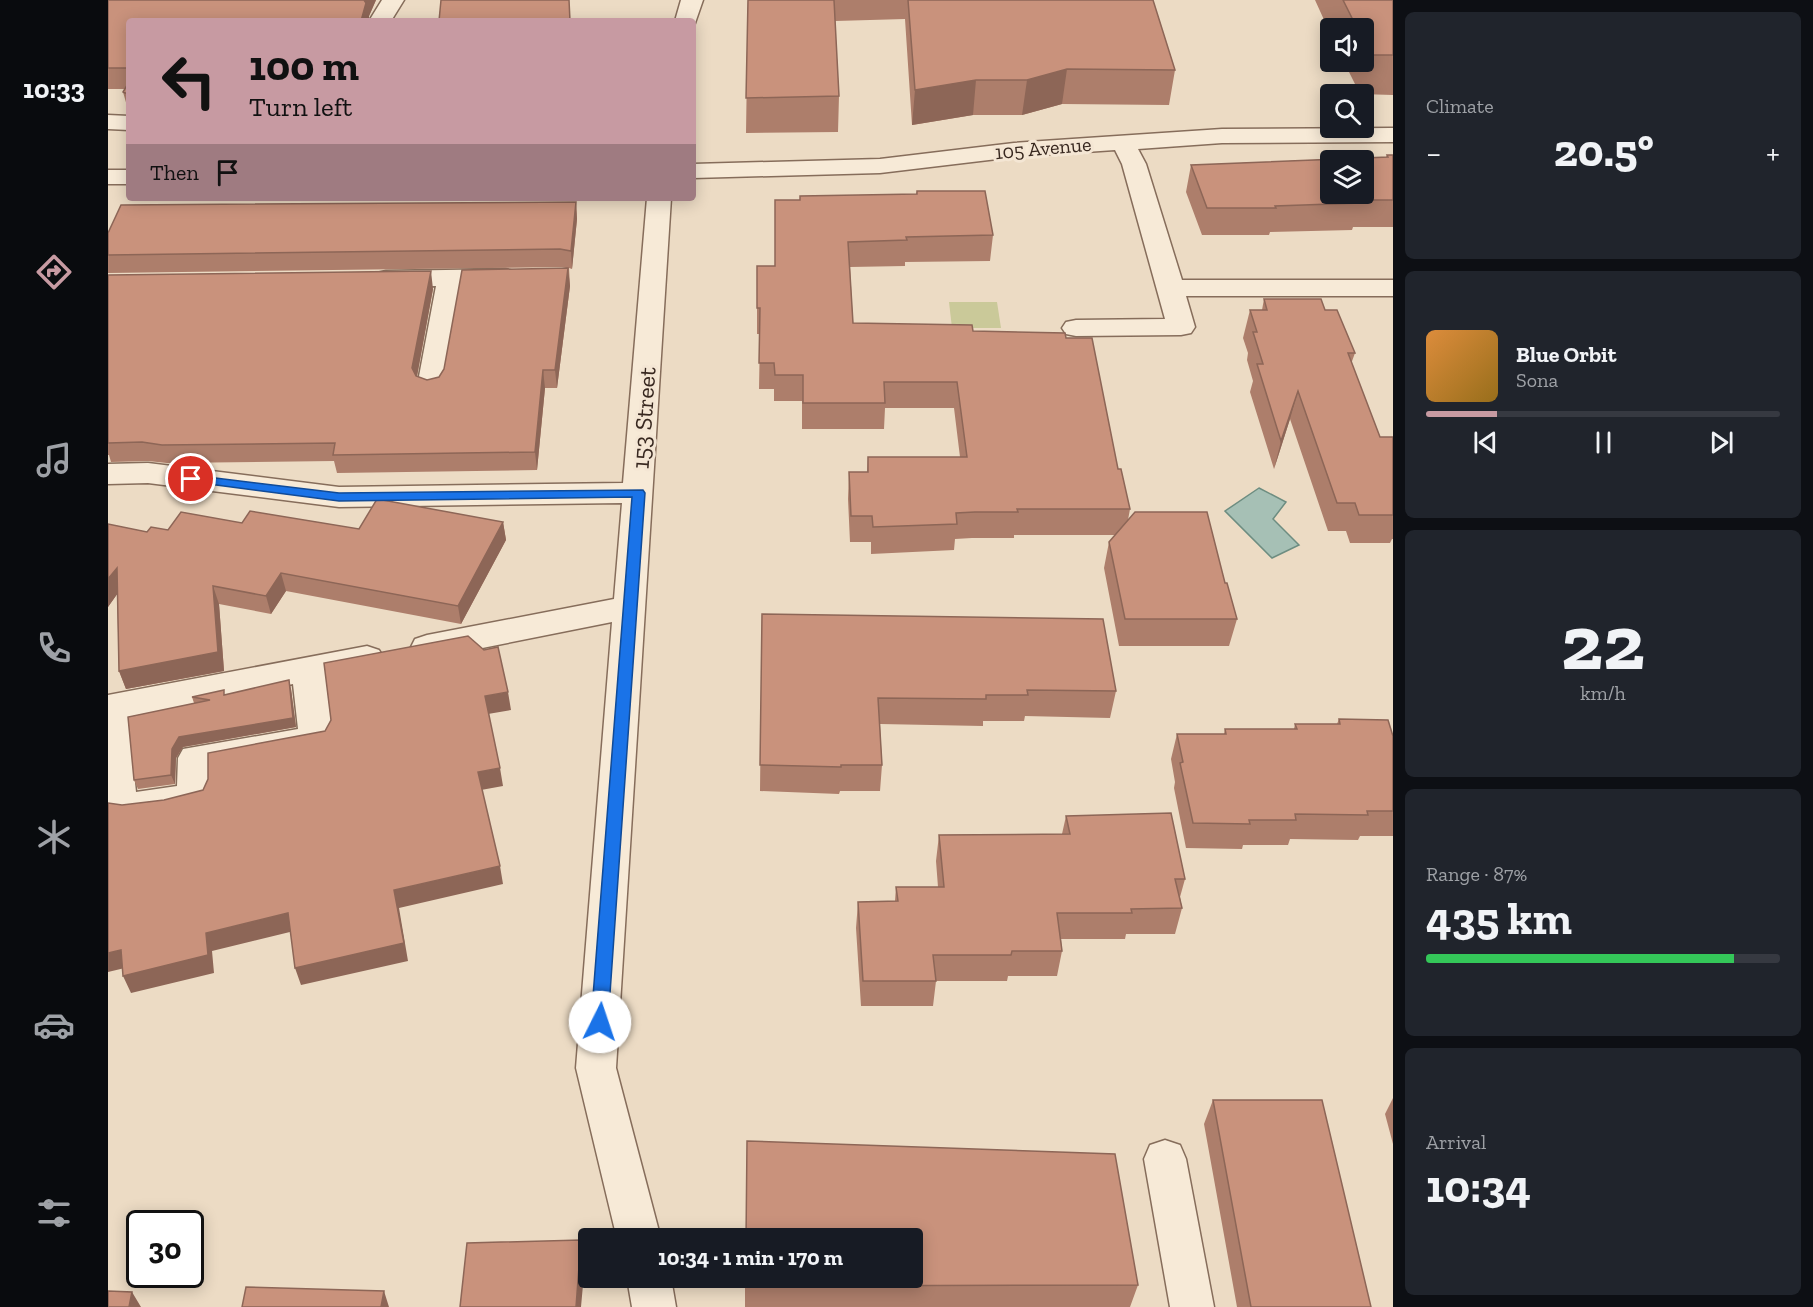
<!DOCTYPE html>
<meta charset="utf-8">
<style>
body{margin:0;font-family:"Zilla Slab",serif;background:#20242c;color:#f1f3f6;height:100vh;display:flex;flex-direction:column;font-size:22px;white-space:nowrap}
*{box-sizing:border-box;margin:0}
p{font-size:20px;color:#9ea1a6}
.icon{flex:none;width:33px;height:33px;fill:none;stroke:currentColor;stroke-width:2;stroke-linecap:round;stroke-linejoin:round}
.map{position:relative;flex:1;overflow:hidden}
.panel{display:flex;flex-direction:column;gap:12px;padding:12px;background:#0d0f14;width:420px}
.panel>*{flex:none}
.hud{position:absolute;left:18px;top:18px;width:570px;height:183px;border-radius:6px;box-shadow:0 3px 15px #0003;background:#c79aa2;color:#111;overflow:hidden}
.buttons{position:absolute;left:1212px;top:18px;display:grid;gap:12px}
.buttons a{display:grid;place-items:center;width:54px;height:54px;border-radius:6px;background:#171b24;box-shadow:0 3px 15px #0003;font-size:30px}
.speed{position:absolute;left:18px;top:1210px;display:flex;gap:12px;font-size:30px;font-weight:700;text-align:center}
.speed>*{display:grid;place-content:center;width:78px;height:78px;border-radius:50%;background:#171b24;box-shadow:0 3px 15px #0003;line-height:1}
.speed .limit{border:3px solid #111;border-radius:9px;background:#fff;color:#111}
.pin{position:absolute;display:grid;place-items:center;width:51px;height:51px;color:#fff;margin:-26px;border:3px solid #fff;border-radius:50%;box-shadow:0 2px 6px #0007}
.me{position:absolute;width:66px;margin:-33px;rotate:4deg;stroke-linejoin:round;filter:drop-shadow(0 0 4px #0008)}
.turn{display:flex;align-items:center;gap:21px;height:126px;padding:0 24px;font-size:27px}
.turn .icon{width:78px;height:78px;stroke-width:2.5}
.turn b{display:block;font-size:42px;line-height:51px}
.then{display:flex;align-items:center;height:57px;padding:0 24px;background:#0003;gap:12px;font-size:22px}
.big{font-size:45px;font-weight:800;line-height:1.1}
.panel .widget{flex:1;display:flex;flex-direction:column;justify-content:center;gap:9px;min-width:0;padding:0 21px;border-radius:9px;background:#20242c}
.panel .dial{align-items:center;gap:0}
.dial b{font-size:78px;line-height:1}
.song{display:flex;align-items:center;gap:18px}
.cover{width:72px;height:72px;border-radius:9px;background:linear-gradient(135deg,hsl(30 70% 55%),hsl(40 70% 35%))}
.played{height:6px;border-radius:3px;background:linear-gradient(90deg,#c79aa2 20%,#363941 20%)}
.keys{display:flex;justify-content:space-around;direction:ltr}
.heat{display:flex;justify-content:space-between;align-items:center;font-size:33px;direction:ltr}
.charge{height:9px;border-radius:4px;background:linear-gradient(90deg,#34c759 87%,#363941 0)}
.trip{position:absolute;left:470px;top:1228px;width:345px;height:60px;border-radius:6px;background:#171b24;box-shadow:0 3px 15px #0003;font-weight:800;line-height:60px;text-align:center}
main{display:flex;flex:1;min-height:0}
.tab-bar{display:flex;flex-direction:column;width:108px;justify-content:space-around;align-items:center;background:#090b0e;color:#9ea1a6}
.tab-bar .icon{width:42px;height:42px}
.tab-bar .active{color:#c79aa2}
.tab-bar b{font-size:27px;color:#f1f3f6}
.map>svg:first-child{display:block}
</style>
<main>
<nav class="tab-bar">
<b>10:33</b>
<svg class="icon active" aria-label="directions" viewBox="0 0 24 24"><path d="M12 3l9 9-9 9-9-9zM9 14v-3h6M13 9l2 2-2 2"/></svg>
<svg class="icon" aria-label="music" viewBox="0 0 24 24"><path d="M9 18V5l10-2v13"/><circle cx="6" cy="18" r="3"/><circle cx="16" cy="16" r="3"/></svg>
<svg class="icon" aria-label="phone" viewBox="0 0 24 24"><path d="M5 4h4l2 5-3 2q2 4 5 5l2-3 5 2v4C11 20 4 13 5 4z"/></svg>
<svg class="icon" aria-label="climate" viewBox="0 0 24 24"><path d="M12 3v18M4 7l16 10M4 17L20 7"/></svg>
<svg class="icon" aria-label="car" viewBox="0 0 24 24"><path d="M5 17H2v-5l4-1 3-4h7l3 4 3 1v5h-3M9 17h6M6 11h13"/><circle cx="7" cy="17" r="2"/><circle cx="17" cy="17" r="2"/></svg>
<svg class="icon" aria-label="filters" viewBox="0 0 24 24"><path d="M4 7h16M4 17h16"/><circle cx="9" cy="7" r="2"/><circle cx="15" cy="17" r="2"/></svg>
</nav>
<div class="map">
<svg width="1285" height="1307" viewBox="0 0 1285 1307">
<rect width="100%" height="100%" fill="#ecdbc4"/>
<path fill="#cac999" d="M841 302H889L893 328H844Z"/>
<path fill="#a6c0b5" stroke="#6d8d81" stroke-width="1.5" d="M1151 488 1178 502 1165 519 1191 545 1164 558 1117 511Z"/>
<g fill="none" stroke-linecap="round" stroke-linejoin="round">
<g stroke="#866d5b" stroke-width="3">
<path id="minor" d="M274 0H296L283 21H261Z
M573 0H595L586 26 585 21H567Z
M0 115 21 116V130L0 129Z
M1285 128V142L1114 143 1030 149 1038 164 1074 280H1285V296H1078L1087 327 1083 333 1073 335 968 336 958 334 954 328 958 322 968 320 1057 319 1014 164 1007 150 906 157 772 173 585 178V164L772 159 906 143 1114 129Z
M0 170H21V184H0Z
M539 198H563L508 1068 553 1239H509L468 1068 504 622 319 659 307 655 303 647 307 639 319 635 506 599 514 503 231 507 40 483 0 484V464L40 463 231 487 515 483Z
M397 269 406 271 410 277 406 283 355 286 337 387 333 393 323 396 313 393 309 387 328 286 278 287 269 285 265 279 269 273 278 271Z
M259 646 271 650 276 658 271 666 218 678 225 739 220 748 104 769V797L99 807C74 814 23 826 0 818V695ZM185 684 190 729 75 749 70 758 69 786 28 792 20 717Z
M1057 1140 1072 1145 1078 1159 1106 1307H1062L1036 1159 1042 1145Z
M519 1278H563L568 1307H524Z"/>
</g>
<use href="#minor" fill="#f7ead7" fill-rule="evenodd"/>
</g>
<path fill="#ad7e6b" d="M0 0H268L261 16V21H21V113L15 92 17 89H0Z
M640 0H1045L1067 70 1061 105 954 104 914 115H865L804 125 797 19 727 21 731 96 730 132 638 133Z
M1207 0H1285V95L1252 94 1236 62H1256V28H1222V33Z
M1279 155H1285V227H1245L1244 230 1162 232 1161 235H1094L1078 192 1083 165 1278 157Z
M809 191 885 235 882 261 797 262V266L742 267 745 323 958 338 1010 469 1022 509 1020 520 1117 583 1129 619 1121 646H1011L996 568 1001 542 1007 535H906V538H864L847 539 846 550 763 554V542H742L740 499 741 472H759L760 457H852L846 408H777L776 429H694V401H666V389H651L652 334H649V266H666L808 194Z
M468 202 469 219 464 269 461 268 462 286 449 388H437L429 470 229 473 226 461 59 463 40 461 3 462 1 455H0V275L325 289 309 376 319 380 331 377 458 268 454 267 0 273V233Z
M1156 299 1217 310 1247 353 1243 364 1272 437H1285V539H1284L1282 543H1242L1238 531H1220L1182 419 1166 469 1142 392 1145 381 1139 360 1140 353 1135 338 1142 310H1154Z
M395 522 398 540 353 624 178 591 163 614 111 604 116 671 18 689 11 671 9 594 0 607V524L39 532 134 523 251 529Z
M654 614 1008 691 1002 718 917 716 916 721H875V726L772 724 774 765 772 791H732L731 794 652 791Z
M183 689 188 727 75 747 68 758 67 784 30 789 26 780 86 703 84 697Z
M1231 719 1285 736V836H1252L1250 840 1182 839 1180 845H1135L1134 849 1078 848 1066 788 1067 782 1063 759 1069 734H1116L1117 729H1186L1187 724H1229Z
M958 816 1077 879 1072 897 1074 908 1067 934H1018L1017 939H953L954 951 949 976H900L899 981H828L825 1006H753L748 928 750 902 787 901 788 887H830L828 861 831 835 954 834Z
M1285 1098V1144L1277 1114Z
M1105 1100 1263 1307H1129L1096 1124Z
M637 1278 1030 1285 1022 1307H637Z"/>
<path fill="#8d6657" d="M256 0H268L261 16V21H253Z
M959 69 954 104 914 115 919 80Z
M868 80 865 115 804 125 807 90Z
M468 202 469 219 464 269 463 251Z
M460 268 462 286 449 388 447 370Z
M323 271 325 289 307 387 304 368Z
M435 370 437 388 429 470 427 452Z
M1190 391 1182 419 1166 469 1173 441Z
M395 522 398 540 353 624 350 606Z
M9 568 15 586 0 607V579Z
M173 573 178 591 163 614 158 596Z
M105 586 111 604 116 671 18 689 11 671Z
M181 680 183 689 188 727 75 747 68 758 67 784 63 775 64 749 71 737Z
M400 692 403 710 380 714 377 696Z
M392 768 395 786 373 790 370 772Z
M392 866 395 884 291 908 300 961 193 985 187 968 286 890Z
M180 913 186 931 104 951 106 973 23 993 15 976 98 933Z
M13 950 21 967 0 972V953Z
M473 1240 477 1263 473 1307H468Z
M276 1291 281 1307H273Z
M24 1292 33 1307H21Z"/>
<path fill="#c9927c" stroke="#8d6657" stroke-width="1.5" fill-rule="evenodd" d="M0 0H256L258 3 253 21H21V68H0Z
M333 0H461L462 21H331Z
M640 0H726L731 96 638 98Z
M800 0H1045L1067 70 959 69 919 80H868L807 90Z
M1235 0H1285V55H1262L1256 41V28H1249Z
M21 82V93H17L15 92Z
M1279 155H1285V200H1250L1252 203 1167 206 1168 208H1099L1083 165 1280 157ZM1222 160H1256V194H1222Z
M809 191H877L885 235 798 237 799 240 740 242 745 323 864 325 865 331 957 333 958 338H984L1010 469H1013L1022 509H909L910 512H867L848 513 849 524 765 527 764 516H743L741 472H760V457H859L849 382H776L777 403H695V375H667L666 363H651L652 308H649V266H667V200H692V196L809 194Z
M468 202 463 251 452 249 0 255V233L13 205Z
M460 268 447 370H435L427 452 225 455 227 443 54 445 34 442 0 443V275L323 271 304 368 308 376 319 380 331 377 336 369 354 270Z
M1156 299H1213L1217 310H1229L1247 353H1240L1272 437H1285V515H1251L1247 503H1229L1190 391 1173 441 1149 364H1155L1145 332H1149L1142 310H1159Z
M269 499 395 522 350 606 173 573 158 596 105 586 110 652 11 671 9 568 0 579V524L39 532 43 527 60 530 73 512 134 523 142 511 251 529Z
M1027 512H1099L1117 583H1119L1129 619H1017L1001 542Z
M654 614 995 619 1008 691 919 690 920 695H878V699L770 698 774 765H733V767L652 765Z
M360 636 376 650 390 647 400 692 377 696 392 768 370 772 392 866 286 890 296 943 187 968 180 913 98 933 100 955 15 976 13 950 0 953V803L14 805 56 800 95 790 100 779V753L217 731 223 720 216 663Z
M181 680 185 718 71 737 64 749 63 775 26 780 20 717 102 700 84 697 116 690V695Z
M1231 719 1280 720 1285 736V811H1259L1260 815 1187 814 1188 820H1141L1142 824 1085 823 1072 763 1075 762 1069 734H1118L1117 729H1189L1187 724H1232Z
M1063 813 1077 879H1067L1074 908 1023 909 1024 913H949L954 951H904L903 955H825L828 981H755L750 902 790 901 788 887H836L831 835 962 834 958 816Z
M1105 1100H1214L1263 1307H1143Z
M639 1141 1007 1154 1030 1285 637 1286V1278H804V1239H638Z
M473 1240 468 1307H352L359 1243Z
M138 1287 276 1291 273 1307H134Z
M0 1291 24 1292 21 1307H0Z"/>
<path fill="#1a73e8" stroke="#114b97" stroke-width="1.5" d="M83 475 231 493 535 490 537 493 500 1022 497 1027 492 1029 486 1027 483 1022 524 497 231 501 78 481 77 479Z"/>
<g text-anchor="middle" stroke-width="6" stroke-linejoin="round" paint-order="stroke">
<g font-size="20" fill="#37271f" stroke="#f4e6d4">
<text transform="translate(935 148) rotate(-5)" y="7">105 Avenue</text>
</g>
<g font-size="24" fill="#37271f" stroke="#f4e6d4">
<text transform="translate(536 418) rotate(-86)" y="8">153 Street</text>
</g>
</g>
</svg>
<div class="buttons">
<a><svg class="icon" aria-label="sound" viewBox="0 0 24 24"><path d="M4 9h4l5-4v14l-5-4H4zM17 9q2 3 0 6"/></svg></a>
<a><svg class="icon" aria-label="search" viewBox="0 0 24 24"><circle cx="10" cy="10" r="6"/><path d="M15 15l6 6"/></svg></a>
<a><svg class="icon" aria-label="layers" viewBox="0 0 24 24"><path d="M12 4l9 5-9 5-9-5zM3 14l9 5 9-5"/></svg></a>
</div>
<div class="speed"><div class="limit">30</div></div>
<div class="pin" style="left:83px;top:479px;background:#d93025"><svg class="icon" aria-label="arrive" viewBox="0 0 24 24"><path d="M6 21V4h12l-3 4 3 4H6"/></svg></div>
<svg class="me" style="left:492px;top:1022px" viewBox="-20 -20 40 40"><circle r="19" fill="#fff"/><path d="M0-13L10 11 0 6-10 11z" fill="#1a73e8"/></svg>
<div class="trip">10:34 · 1 min · 170 m</div>
<div class="hud">
<div class="turn"><svg class="icon" aria-label="left" viewBox="0 0 24 24"><path d="M17 20v-9H6M10 6l-5 5 5 5"/></svg><div><b>100 m</b>Turn left</div></div>
<div class="then">Then<svg class="icon" aria-label="arrive" viewBox="0 0 24 24"><path d="M6 21V4h12l-3 4 3 4H6"/></svg></div>
</div>
</div>
<section class="panel">
<div class="widget"><p>Climate</p>
<div class="heat"><a>−</a><b class="big">20.5°</b><a>+</a></div>
</div>
<div class="widget">
<div class="song"><i class="cover"></i><div><b>Blue Orbit</b><p>Sona</p></div></div>
<div class="played"></div>
<div class="keys"><svg class="icon" aria-label="previous" viewBox="0 0 24 24"><path d="M18 5L8 12l10 7zM5 5v14"/></svg><svg class="icon" aria-label="pause" viewBox="0 0 24 24"><path d="M8 5v14M16 5v14"/></svg><svg class="icon" aria-label="next" viewBox="0 0 24 24"><path d="M6 5l10 7-10 7zM19 5v14"/></svg></div>
</div>
<div class="widget dial"><b>22</b><p>km/h</p></div>
<div class="widget"><p>Range · 87%</p><b class="big">435 km</b><div class="charge"></div></div>
<div class="widget"><p>Arrival</p><b class="big">10:34</b></div>
</section>
</main>
